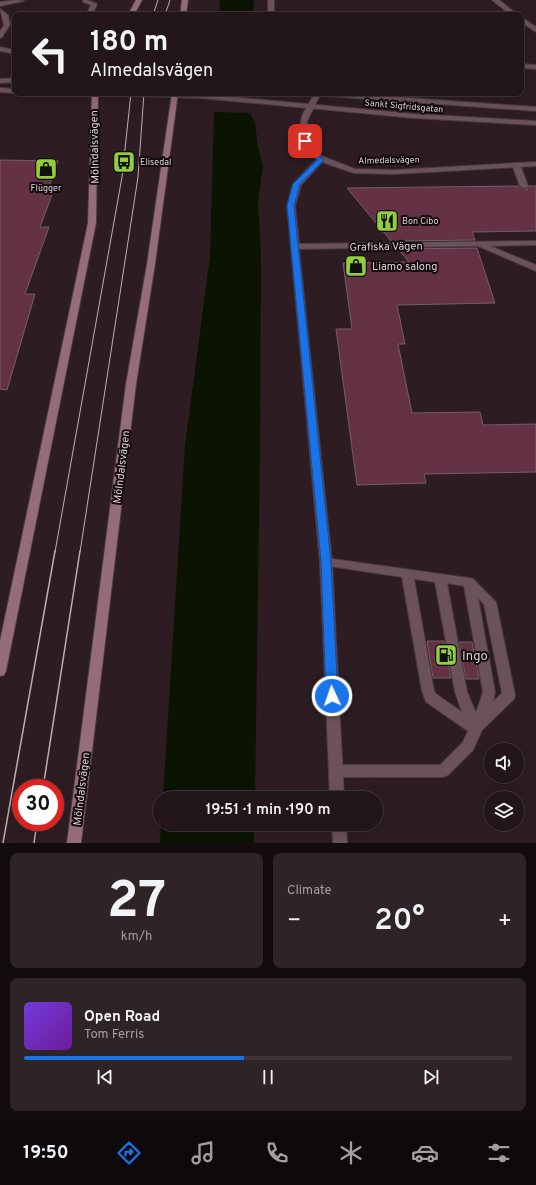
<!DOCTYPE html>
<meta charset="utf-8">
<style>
body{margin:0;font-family:Overpass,sans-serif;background:#2e2327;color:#f1f3f6;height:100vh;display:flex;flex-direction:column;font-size:15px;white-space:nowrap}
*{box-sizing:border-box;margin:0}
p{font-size:13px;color:#a29fa2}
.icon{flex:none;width:22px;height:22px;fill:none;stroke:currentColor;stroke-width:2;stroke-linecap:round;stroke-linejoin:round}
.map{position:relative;height:843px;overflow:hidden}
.panel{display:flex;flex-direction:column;gap:10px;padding:10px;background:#130c0e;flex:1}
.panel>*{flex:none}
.banner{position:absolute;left:12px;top:12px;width:512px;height:84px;border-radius:8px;box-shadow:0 4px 16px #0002,0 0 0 1px #3f3539;background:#22161a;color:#f1f3f6;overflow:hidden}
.fabs{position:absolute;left:484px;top:743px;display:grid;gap:8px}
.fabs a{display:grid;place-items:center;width:40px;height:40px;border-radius:50%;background:#22161a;box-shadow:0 4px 16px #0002,0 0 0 1px #3f3539;font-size:20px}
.speed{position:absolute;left:12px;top:779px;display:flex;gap:8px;font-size:20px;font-weight:700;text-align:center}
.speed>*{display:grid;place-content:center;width:52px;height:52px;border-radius:50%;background:#22161a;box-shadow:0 4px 16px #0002,0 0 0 1px #3f3539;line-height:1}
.speed .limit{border:6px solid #d22;background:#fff;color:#111}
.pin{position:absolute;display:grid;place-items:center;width:34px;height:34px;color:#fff;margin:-17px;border-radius:8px;box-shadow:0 2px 6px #0006}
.me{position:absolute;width:44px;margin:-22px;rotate:357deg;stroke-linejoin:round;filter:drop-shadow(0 0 3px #0008)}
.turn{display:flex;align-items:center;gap:14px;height:84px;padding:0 12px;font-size:18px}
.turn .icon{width:52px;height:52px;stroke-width:2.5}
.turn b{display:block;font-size:28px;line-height:34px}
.big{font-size:30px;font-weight:600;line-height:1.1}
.panel .widget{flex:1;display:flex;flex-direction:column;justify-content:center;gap:6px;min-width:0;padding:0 14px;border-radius:8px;background:#2e2327}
.panel .dial{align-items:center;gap:0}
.dial b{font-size:52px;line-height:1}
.song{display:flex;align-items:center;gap:12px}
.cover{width:48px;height:48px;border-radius:6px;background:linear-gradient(135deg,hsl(260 70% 55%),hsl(280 70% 35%))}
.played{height:4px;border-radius:2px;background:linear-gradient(90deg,#1a73e8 45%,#3f3539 45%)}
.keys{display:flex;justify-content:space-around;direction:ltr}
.heat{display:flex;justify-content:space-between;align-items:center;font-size:22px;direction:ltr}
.panel .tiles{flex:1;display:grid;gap:10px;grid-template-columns:1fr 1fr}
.widget:last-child{grid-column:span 2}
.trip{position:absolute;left:153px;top:791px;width:230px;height:40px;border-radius:20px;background:#22161a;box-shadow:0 4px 16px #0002,0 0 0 1px #3f3539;font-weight:600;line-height:40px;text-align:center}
.menu{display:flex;height:64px;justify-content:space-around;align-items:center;background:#0e090a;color:#a29fa2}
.menu .icon{width:28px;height:28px}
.menu .selected{color:#1a73e8}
.menu b{font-size:18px;color:#f1f3f6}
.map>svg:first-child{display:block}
</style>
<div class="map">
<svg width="536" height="843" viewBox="0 0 536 843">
<rect width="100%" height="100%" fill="#2d1d22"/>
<path fill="#0a1400" d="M220 0H254L252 15H219Z
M213 93H249L251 115 255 122 258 147 263 165 258 202 261 258 260 447 255 798H163L185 446 210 256 214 114Z
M161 824H254V843H160Z"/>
<path fill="#2d1d22" d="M211 93H251L253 113 212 112Z"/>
<path fill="#653145" stroke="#725f65" d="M0 160 58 161 47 192H53L40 227H49L25 294H35L7 390 0 389Z
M518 186 527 190 529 186H536V231L472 232 475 240 391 241 347 188Z
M477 248 495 303 397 305 405 344H398L412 413 480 412 483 425 536 424V472L424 474 426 483 357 485 336 329H352L343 263 409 262 398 249Z
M427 641H444L451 678H433Z
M459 642H472L479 679H466Z"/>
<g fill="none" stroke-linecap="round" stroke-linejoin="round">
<g stroke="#493a3f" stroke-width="2">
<path id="service" d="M16 0 24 1 0 6V2Z
M83 0H87L97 4 92 15H86L91 5 83 2Z
M268 0H274V15H268Z
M492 0H499L518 15H511Z
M0 9 8 15 10 25 2 37 0 38V31L4 25Z
M521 17 536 27V32L521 22Z
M0 47 15 50V54L0 51Z
M521 64 536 65V69L521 68Z
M513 163 520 165 528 186 527 188H524L520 186 512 165Z
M326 558 469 578 473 579 496 602 515 695 514 699 482 730 473 750 448 775 443 777H336L331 775 329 771 331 767 336 765H440L463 742 468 731 426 702 422 691 402 577 322 565 320 562 322 559ZM414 579 435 582 455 692 462 712 436 694 434 691ZM447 583 464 586 483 692 476 713 467 692ZM478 598 484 604 502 693 493 702 495 692Z"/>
</g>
<g stroke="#493a3f" stroke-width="2">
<path id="minor" d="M315 93H321L307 121 309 141 314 151 324 157 355 169 395 170 536 162V166L395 174 354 173 322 162 301 185 295 206 299 244 536 241V245L490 246 536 265V271L478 246 299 249 332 562 344 798H330L320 562 287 206 293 184 317 159C305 151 298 137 301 121 302 112 311 101 315 93Z
M332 824H346L347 843H333Z"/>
</g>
<g stroke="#493a3f" stroke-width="2">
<path id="tertiary" d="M15 78V82L0 83V79Z
M0 88 15 89V93L0 92Z
M104 93 200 94 414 114 536 121V125L414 118 200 98 107 95Z
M310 93H340L536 107V111L313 95Z"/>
</g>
<g stroke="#493a3f" stroke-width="2">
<path id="secondary" d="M136 0H142L134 15H128Z
M182 0H188L186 15H180Z
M92 93H98L96 223 6 671 4 675 0 676V641L88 223Z
M172 93H178L155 264 136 384 81 843H67L126 384 147 264Z"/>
</g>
<use href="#service" fill="#6b525a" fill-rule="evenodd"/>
<use href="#minor" fill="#6b525a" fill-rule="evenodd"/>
<use href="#tertiary" fill="#6b525a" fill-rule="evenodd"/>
<use href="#secondary" fill="#946c7a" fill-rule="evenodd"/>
<path stroke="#bbafb2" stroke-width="1" d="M153 15 158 0
M165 15 170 0
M55 552 122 177 131 93
M80 552 138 177 144 93"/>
<path stroke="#bbafb2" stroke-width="1.5" d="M43 788 80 551
M3 843 55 551
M34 843 37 822"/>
</g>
<path fill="#1a73e8" stroke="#114b97" d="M305 139H307L313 151 324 160 300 184 294 206 331 562 338 696 336 700 332 701 328 700 326 696 321 562 287 206 293 184 317 160 308 153 301 141Z"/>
<defs>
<g id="bus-square" transform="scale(1.15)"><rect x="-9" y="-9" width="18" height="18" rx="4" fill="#92cd3e" stroke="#11090c"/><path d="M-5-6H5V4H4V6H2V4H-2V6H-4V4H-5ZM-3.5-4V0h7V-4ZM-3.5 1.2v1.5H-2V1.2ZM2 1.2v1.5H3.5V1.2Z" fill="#111"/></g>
<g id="shop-square" transform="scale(1.15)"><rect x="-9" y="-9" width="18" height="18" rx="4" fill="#92cd3e" stroke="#11090c"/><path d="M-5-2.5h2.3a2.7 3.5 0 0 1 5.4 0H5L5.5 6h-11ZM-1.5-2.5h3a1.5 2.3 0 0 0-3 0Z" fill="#111"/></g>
<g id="restaurant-square" transform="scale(1.15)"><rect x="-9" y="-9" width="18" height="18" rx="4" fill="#92cd3e" stroke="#11090c"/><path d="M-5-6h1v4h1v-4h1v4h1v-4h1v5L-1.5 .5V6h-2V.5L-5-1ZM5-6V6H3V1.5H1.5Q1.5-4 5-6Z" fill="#111"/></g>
<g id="fuel-square" transform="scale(1.15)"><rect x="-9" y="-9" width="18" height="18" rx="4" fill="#92cd3e" stroke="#11090c"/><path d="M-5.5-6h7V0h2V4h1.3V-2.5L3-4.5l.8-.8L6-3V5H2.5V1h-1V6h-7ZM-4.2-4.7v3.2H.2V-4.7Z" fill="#111"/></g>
</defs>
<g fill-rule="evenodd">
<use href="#bus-square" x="124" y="162"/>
<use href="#shop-square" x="46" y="169"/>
<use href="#restaurant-square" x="387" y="221"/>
<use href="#shop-square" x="356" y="266"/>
<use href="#fuel-square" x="446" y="655"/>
</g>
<g text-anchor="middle" stroke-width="4" stroke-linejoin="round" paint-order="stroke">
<g font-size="9" fill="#ddd2d5" stroke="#11090c">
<text transform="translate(404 106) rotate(5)" y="3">Sankt Sigfridsgatan</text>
<text transform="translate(389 160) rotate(-1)" y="3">Almedalsvägen</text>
</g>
<g font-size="9" fill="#ddd2d5" stroke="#11090c" text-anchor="start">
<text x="140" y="165">Elisedal</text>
<text x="46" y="191" text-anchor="middle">Flügger</text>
<text x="402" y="224">Bon Cibo</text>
</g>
<g font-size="11" fill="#ddd2d5" stroke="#11090c">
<text transform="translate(94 147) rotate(-91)" y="4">Mölndalsvägen</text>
<text transform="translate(386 246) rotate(-1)" y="4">Grafiska Vägen</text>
<text transform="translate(121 467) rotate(-83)" y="4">Mölndalsvägen</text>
<text transform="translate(81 789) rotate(-83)" y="4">Mölndalsvägen</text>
</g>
<g font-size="11" fill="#ddd2d5" stroke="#11090c" text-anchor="start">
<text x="372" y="270">Liamo salong</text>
</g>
<g font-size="13" fill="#ddd2d5" stroke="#11090c" text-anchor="start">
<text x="462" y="660">Ingo</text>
</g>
</g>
</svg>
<div class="fabs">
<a><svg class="icon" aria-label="sound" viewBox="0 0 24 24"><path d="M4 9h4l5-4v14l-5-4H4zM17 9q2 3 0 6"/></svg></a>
<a><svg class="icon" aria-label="layers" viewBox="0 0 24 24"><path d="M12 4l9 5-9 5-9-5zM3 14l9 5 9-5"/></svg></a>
</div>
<div class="speed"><div class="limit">30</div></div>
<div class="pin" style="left:305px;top:141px;background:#d93025"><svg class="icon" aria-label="arrive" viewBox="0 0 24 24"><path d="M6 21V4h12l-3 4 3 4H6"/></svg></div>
<svg class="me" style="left:332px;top:696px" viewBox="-20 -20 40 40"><circle r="17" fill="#1a73e8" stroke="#fff" stroke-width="3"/><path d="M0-11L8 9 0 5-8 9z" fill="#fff"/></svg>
<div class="trip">19:51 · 1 min · 190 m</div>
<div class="banner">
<div class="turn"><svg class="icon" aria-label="left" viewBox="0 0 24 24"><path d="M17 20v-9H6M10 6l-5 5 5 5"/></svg><div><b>180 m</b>Almedalsvägen</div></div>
</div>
</div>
<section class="panel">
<div class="tiles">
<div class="widget dial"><b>27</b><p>km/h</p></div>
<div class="widget"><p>Climate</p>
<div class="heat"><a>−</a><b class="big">20°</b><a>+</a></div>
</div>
<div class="widget">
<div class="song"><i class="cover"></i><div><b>Open Road</b><p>Tom Ferris</p></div></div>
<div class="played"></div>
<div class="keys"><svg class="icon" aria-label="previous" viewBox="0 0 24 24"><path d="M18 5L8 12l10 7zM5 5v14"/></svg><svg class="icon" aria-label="pause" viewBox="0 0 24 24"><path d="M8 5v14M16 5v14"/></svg><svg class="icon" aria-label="next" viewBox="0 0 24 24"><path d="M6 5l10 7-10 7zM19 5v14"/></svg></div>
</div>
</div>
</section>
<nav class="menu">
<b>19:50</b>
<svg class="icon selected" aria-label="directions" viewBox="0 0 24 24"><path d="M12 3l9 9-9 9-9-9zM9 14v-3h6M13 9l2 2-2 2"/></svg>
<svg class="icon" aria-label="music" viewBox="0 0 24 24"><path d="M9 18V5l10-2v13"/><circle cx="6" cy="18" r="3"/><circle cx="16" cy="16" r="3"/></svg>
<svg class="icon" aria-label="phone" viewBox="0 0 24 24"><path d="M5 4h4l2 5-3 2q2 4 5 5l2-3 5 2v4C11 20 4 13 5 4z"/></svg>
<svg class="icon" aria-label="climate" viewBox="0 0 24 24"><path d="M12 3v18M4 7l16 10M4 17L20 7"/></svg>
<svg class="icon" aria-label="car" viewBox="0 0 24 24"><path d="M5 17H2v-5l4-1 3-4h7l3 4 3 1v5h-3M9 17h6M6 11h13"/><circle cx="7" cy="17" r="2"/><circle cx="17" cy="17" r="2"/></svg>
<svg class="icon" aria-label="filters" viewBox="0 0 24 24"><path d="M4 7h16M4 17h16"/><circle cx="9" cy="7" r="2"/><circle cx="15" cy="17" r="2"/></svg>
</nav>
